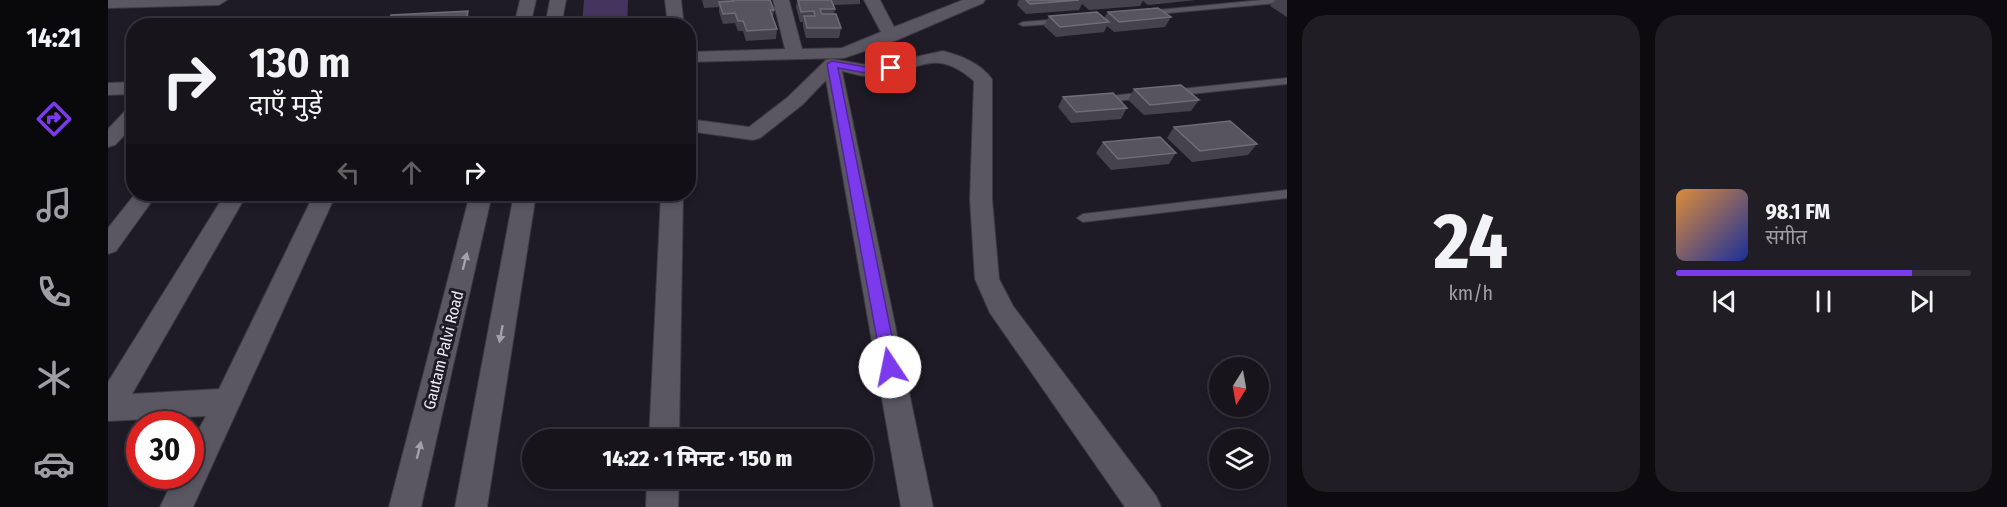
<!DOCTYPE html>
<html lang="hi">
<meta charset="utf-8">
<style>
body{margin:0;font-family:"Fira Sans Condensed","Noto Sans Devanagari",sans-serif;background:#201d25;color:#f1f3f6;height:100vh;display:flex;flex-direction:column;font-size:22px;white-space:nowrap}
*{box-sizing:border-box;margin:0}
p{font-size:20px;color:#9e9ea3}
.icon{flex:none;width:33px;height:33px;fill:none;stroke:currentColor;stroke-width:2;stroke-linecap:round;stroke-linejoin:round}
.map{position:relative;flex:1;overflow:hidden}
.panel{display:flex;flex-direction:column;gap:15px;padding:15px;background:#0d0b0f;width:720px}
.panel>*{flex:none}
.banner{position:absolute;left:18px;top:18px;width:570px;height:183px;border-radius:24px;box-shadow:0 3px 9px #0003,0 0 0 2px #36333b;background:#17141c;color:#f1f3f6;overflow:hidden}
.needle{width:39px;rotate:191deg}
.fabs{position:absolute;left:1101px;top:357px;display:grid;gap:12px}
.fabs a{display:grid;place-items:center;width:60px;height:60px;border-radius:50%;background:#17141c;box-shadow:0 3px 9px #0003,0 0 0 2px #36333b;font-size:30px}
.speed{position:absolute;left:18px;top:411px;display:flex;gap:12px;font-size:30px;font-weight:700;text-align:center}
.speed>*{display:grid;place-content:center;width:78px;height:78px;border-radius:50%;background:#17141c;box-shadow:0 3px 9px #0003,0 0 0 2px #36333b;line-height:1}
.speed .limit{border:9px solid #d22;background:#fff;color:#111}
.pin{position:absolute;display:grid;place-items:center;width:51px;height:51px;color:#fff;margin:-26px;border-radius:12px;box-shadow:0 3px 9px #0006}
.me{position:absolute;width:66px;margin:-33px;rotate:349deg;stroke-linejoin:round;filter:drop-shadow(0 0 4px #0008)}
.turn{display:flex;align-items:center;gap:21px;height:126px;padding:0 24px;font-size:27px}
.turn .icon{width:78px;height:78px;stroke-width:2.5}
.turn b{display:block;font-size:42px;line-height:51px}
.lanes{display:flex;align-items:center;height:57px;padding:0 24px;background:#0003;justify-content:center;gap:30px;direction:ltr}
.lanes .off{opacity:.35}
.panel .widget{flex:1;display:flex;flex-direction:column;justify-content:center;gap:9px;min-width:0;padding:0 21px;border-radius:24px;background:#201d25}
.panel .dial{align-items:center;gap:0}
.dial b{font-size:78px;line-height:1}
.song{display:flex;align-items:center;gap:18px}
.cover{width:72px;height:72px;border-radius:9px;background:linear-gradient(135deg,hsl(30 70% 55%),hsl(230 70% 35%))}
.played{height:6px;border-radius:3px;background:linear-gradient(90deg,#7c3aed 80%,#36333b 80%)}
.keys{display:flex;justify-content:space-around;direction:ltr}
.panel .tiles{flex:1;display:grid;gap:15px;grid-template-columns:repeat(2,1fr)}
.trip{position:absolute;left:414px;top:429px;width:351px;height:60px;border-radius:30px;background:#17141c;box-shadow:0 3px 9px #0003,0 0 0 2px #36333b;font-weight:800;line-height:60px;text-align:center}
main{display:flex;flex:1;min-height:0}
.menu{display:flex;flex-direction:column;width:108px;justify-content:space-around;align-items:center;background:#09080b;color:#9e9ea3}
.menu .icon{width:42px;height:42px}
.menu .current{color:#7c3aed}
.menu b{font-size:27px;color:#f1f3f6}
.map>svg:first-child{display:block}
</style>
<main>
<nav class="menu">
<b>14:21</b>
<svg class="icon current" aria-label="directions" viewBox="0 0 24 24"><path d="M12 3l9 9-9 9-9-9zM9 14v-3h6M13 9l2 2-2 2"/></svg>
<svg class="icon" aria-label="music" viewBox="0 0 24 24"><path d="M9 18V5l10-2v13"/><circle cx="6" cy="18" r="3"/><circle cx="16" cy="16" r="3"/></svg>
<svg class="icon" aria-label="phone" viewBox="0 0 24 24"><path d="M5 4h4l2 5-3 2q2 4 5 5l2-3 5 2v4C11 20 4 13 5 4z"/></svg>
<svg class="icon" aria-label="climate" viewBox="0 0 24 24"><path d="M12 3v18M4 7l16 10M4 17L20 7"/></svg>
<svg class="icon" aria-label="car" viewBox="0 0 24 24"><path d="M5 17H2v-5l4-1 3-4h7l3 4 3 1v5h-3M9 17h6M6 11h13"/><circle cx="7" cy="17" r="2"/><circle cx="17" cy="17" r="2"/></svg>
</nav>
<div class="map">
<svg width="1179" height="507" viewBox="0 0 1179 507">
<rect width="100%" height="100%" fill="#1f1b26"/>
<path fill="#45355e" d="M476 0H520L519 25H474Z"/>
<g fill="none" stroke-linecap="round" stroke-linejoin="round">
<g stroke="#3b3941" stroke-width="2">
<path id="service" d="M1154 0H1179V2L1039 15 1035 13 1039 11Z
M953 19 957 21 956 23 915 26 911 24 915 22Z
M1179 78V84L1063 96 1058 93 1063 90Z
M1037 92 1042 95 1040 97 995 103 990 100 995 97Z
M1179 190V198L975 222 969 218 975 214Z"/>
</g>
<g stroke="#3b3941" stroke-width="2">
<path id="minor" d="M0 0H119L111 5 0 8Z
M412 0H428L422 26H406Z
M442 0H458L453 26H437Z
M557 0H573L576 26H560Z
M665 0H681L694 49 734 48 773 32 756 0H772L786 27 855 0H877L875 3 789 40 736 58 580 62V52L677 49Z
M835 51C854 56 872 63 884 79V199L891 279 905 306 1048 496 1053 507H1017L882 313 867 279 862 199 866 81C827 47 814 70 771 76 759 78 746 74 734 71L825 507H793L718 80 694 105 652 138 645 140 580 131V119L641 127 680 97 718 60 724 59 765 66Z
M26 82V94L0 95V83Z
M26 107V125L7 145 0 147V129L19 109Z
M27 194H49L8 251 0 254V228Z
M117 194H139L24 394 111 389 206 194H228L85 507H52L67 476H82V445L98 416 0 421V382Z
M362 194H384L313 507H281Z
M406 194H428L379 507H347Z
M553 194H575L571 440H541Z
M539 478H571L570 507H538Z"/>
</g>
<use href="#service" fill="#5a5662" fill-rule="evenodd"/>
<use href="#minor" fill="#5a5662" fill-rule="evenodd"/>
</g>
<path fill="#46424d" d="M594 0H662L666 10 665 18 669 29 668 39 638 41 635 31H630L627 23 615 24 611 12V7L596 8Z
M689 0H752V4L725 5 727 9 726 14 733 28 731 38H698L695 26V22H692L688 7Z
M911 0H1088L1040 5 1035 1 1032 6 981 10 974 4 971 10 918 14 909 5Z
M1167 0H1179V17L1162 6Z
M360 11 364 26H279Z
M1000 12 1063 17 1057 27 1006 32 999 26 996 32 948 37 936 26 941 16 996 18Z
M1026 89 1091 100 1083 111 1036 115 1020 100Z
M955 97 1019 108 1013 119 963 123 950 107Z
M1066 127 1149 144 1140 155 1084 162 1059 138Z
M995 142 1068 153 1061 164 1003 170 988 153Z"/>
<path fill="#2f2b36" d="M360 11 364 25V26H359L358 20Z"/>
<path fill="#58545f" stroke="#6f6c76" stroke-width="1.5" d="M624 0H662L666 10H662L669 29 639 31 635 21H630L627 13 615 14 611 2 625 1Z
M690 0H723L727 9H712L714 14H728L733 28H699L696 16H707L706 11 693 12Z
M918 0H971L922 4Z
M1050 8 1063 17 1011 22 1000 12Z
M360 11 358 20 348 21 347 26H279L283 15Z
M989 12 1001 22 952 27 941 16Z
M1073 85 1091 100 1042 105 1026 89Z
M1005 93 1019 108 968 112 955 97Z
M1122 121 1149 144 1092 151 1066 127Z
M1052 137 1068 153 1010 159 995 142Z"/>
<defs><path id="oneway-solid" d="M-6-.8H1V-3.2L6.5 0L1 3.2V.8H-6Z" transform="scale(1.5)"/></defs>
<g fill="#a4a1aa">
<use href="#oneway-solid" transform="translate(357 261) rotate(-76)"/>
<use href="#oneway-solid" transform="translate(393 334) rotate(100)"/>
<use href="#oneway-solid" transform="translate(311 450) rotate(-76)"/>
</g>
<path fill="#7c3aed" stroke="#51269a" stroke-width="1.5" d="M724 61 769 69 783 64 789 68 769 75 730 68 790 367 787 372 782 374 776 372 774 367 719 64Z"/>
<g text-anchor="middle" stroke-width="6" stroke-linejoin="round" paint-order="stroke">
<g font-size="16" fill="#eeecf3" stroke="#1f1b26">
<text transform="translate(335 350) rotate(-76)" y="6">Gautam Palvi Road</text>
</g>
</g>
</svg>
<div class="fabs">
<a><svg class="needle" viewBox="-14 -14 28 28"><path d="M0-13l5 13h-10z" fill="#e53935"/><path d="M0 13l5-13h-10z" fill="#9e9ea3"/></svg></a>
<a><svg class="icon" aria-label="layers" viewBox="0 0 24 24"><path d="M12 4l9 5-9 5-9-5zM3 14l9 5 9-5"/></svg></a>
</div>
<div class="speed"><div class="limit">30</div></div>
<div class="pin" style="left:783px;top:68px;background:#d93025"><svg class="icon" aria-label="arrive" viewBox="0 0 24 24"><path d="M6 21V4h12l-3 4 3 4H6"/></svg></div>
<svg class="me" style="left:782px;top:367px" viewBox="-20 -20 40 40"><circle r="19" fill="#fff"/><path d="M0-13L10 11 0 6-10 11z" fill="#7c3aed"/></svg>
<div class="trip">14:22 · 1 मिनट · 150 m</div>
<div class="banner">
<div class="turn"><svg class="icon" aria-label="right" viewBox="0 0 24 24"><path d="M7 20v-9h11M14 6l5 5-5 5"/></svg><div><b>130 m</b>दाएँ मुड़ें</div></div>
<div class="lanes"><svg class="icon off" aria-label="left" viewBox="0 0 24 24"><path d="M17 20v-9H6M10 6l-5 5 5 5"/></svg><svg class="icon off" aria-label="ahead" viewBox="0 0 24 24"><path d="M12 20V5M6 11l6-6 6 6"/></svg><svg class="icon" aria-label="right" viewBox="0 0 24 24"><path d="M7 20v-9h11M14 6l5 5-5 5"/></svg></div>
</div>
</div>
<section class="panel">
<div class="tiles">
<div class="widget dial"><b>24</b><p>km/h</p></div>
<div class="widget">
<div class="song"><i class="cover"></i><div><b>98.1 FM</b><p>संगीत</p></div></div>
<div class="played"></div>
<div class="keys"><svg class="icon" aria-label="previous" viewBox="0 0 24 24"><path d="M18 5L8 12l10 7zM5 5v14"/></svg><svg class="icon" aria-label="pause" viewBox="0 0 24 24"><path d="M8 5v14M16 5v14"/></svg><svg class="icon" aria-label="next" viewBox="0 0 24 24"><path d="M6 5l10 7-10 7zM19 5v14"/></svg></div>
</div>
</div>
</section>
</main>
